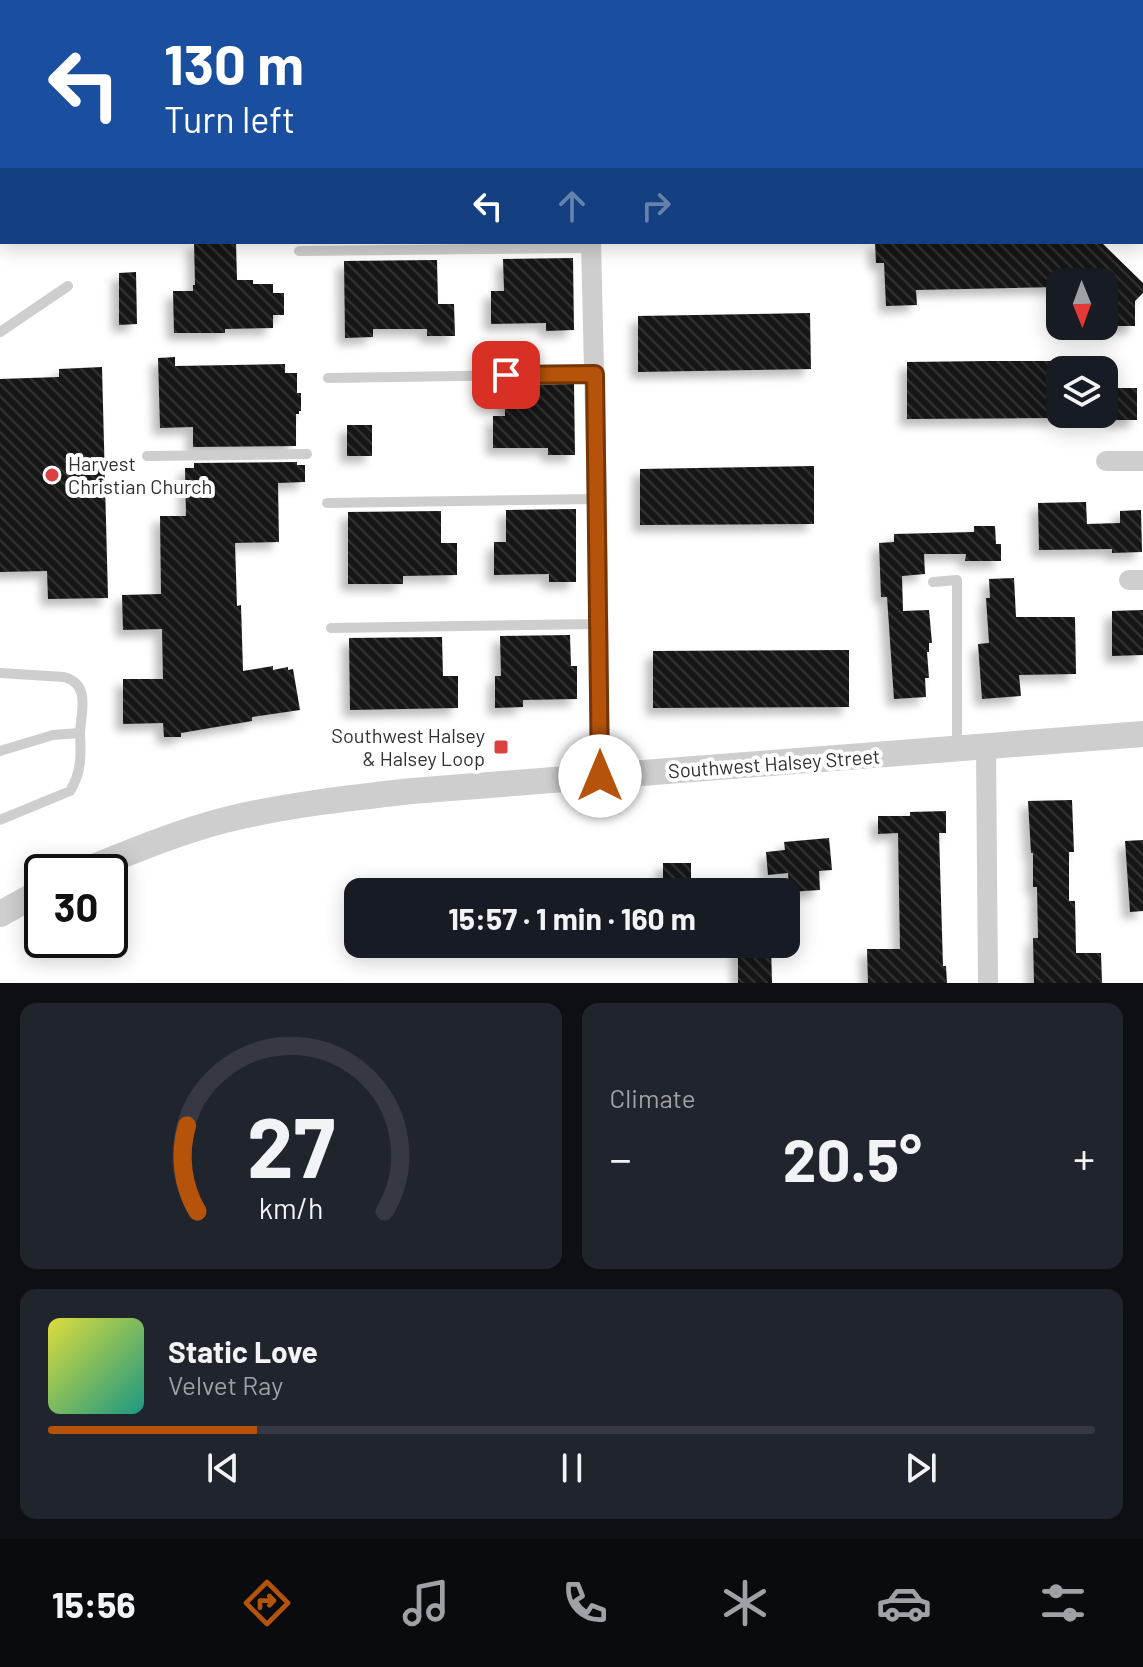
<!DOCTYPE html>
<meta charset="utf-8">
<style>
body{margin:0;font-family:Barlow,sans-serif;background:#20242c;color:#f1f3f6;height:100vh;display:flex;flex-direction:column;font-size:30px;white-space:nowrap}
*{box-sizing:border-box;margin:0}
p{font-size:26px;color:#9ea1a6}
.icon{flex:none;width:44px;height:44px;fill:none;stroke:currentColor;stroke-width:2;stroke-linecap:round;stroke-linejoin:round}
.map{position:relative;height:983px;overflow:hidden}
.panel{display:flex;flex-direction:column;gap:20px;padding:20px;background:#0d0f14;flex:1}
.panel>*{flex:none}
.banner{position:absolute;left:0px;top:0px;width:1144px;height:244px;box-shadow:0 4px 20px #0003;background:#1a4fa0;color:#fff;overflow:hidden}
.needle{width:52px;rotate:179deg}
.controls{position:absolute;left:1046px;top:268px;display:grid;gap:16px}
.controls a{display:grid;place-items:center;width:72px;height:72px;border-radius:16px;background:#171b24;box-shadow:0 4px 20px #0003;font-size:40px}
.speed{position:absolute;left:24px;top:854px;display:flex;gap:16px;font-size:40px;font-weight:700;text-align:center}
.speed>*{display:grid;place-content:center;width:104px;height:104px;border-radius:50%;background:#171b24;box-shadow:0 4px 20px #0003;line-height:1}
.speed .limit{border:4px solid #111;border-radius:12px;background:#fff;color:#111}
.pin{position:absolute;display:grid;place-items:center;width:68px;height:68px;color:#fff;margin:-34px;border-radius:16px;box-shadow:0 4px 12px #0006}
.me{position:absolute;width:88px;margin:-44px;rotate:0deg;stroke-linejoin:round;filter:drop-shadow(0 0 6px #0008)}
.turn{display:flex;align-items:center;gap:28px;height:168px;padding:0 32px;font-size:36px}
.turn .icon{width:104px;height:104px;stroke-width:2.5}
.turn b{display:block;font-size:56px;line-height:68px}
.lanes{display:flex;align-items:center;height:76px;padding:0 32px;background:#0003;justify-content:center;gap:40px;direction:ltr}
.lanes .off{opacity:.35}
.big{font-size:60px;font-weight:700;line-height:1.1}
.panel .tile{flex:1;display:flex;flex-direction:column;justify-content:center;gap:12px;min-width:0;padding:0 28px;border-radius:16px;background:#20242c}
.panel .dial{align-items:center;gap:0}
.dial svg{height:208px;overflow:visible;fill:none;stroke:#363941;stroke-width:7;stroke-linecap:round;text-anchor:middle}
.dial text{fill:#f1f3f6;stroke:none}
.song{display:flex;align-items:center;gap:24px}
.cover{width:96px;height:96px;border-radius:12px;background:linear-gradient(135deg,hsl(60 70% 55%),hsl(170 70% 35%))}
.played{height:8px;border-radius:4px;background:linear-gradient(90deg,#b45309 20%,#363941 20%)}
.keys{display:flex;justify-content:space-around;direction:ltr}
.heat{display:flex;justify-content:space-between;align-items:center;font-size:44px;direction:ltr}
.panel .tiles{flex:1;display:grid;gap:20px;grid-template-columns:1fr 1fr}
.tile:last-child{grid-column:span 2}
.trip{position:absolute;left:344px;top:878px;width:456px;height:80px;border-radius:16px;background:#171b24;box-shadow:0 4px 20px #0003;font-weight:700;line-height:80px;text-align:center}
.tab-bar{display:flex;height:128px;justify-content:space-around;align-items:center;background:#090b0e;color:#9ea1a6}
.tab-bar .icon{width:56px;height:56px}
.tab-bar .current{color:#b45309}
.tab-bar b{font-size:36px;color:#f1f3f6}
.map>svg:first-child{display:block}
</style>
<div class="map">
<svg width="1143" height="983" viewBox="0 0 1143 983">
<defs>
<pattern id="building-back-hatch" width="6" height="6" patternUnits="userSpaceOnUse" patternTransform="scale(2)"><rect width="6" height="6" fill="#181818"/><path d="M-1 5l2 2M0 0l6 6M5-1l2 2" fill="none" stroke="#313131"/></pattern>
<filter id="shadow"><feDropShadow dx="-7" dy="7" stdDeviation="4" flood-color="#0004"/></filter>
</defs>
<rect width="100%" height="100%" fill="#fff"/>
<path fill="url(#building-back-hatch)" filter="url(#shadow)" d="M194 242H236L237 280H253V284H273V293H284V315H273V328L225 329V333H174L173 291H193V285H195Z
M875 242H1101L1143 283V293L1135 301V326H1104V282H1060V287L916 290 917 305 886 306 884 263H876Z
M573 258 574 330 546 331V323L491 324V291H504L503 259Z
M437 260 438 304H454L455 336H427V329H373V337L345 338 344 261Z
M136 272 137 324 119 325V273Z
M810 313 811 369 638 372V316Z
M175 357V366L285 364V373H297V393H301V411H299V414H296V446L193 447V427L160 428 158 358Z
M987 361H1060V418L907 419V362Z
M102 367 108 598 48 599 47 571 0 572V379L59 377V369Z
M574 384 575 455H548V448H493V416H505V385Z
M1113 388H1137V420H1113Z
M347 425H372V456H347Z
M297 462V465H305V482L278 483 279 542 235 543 237 606 241 605 243 671 273 666V670L288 667V670L293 669 300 710 252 717V721L181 733V737H164L163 723 123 724V679H163L162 629 123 630 122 595 161 594 160 516H186L185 468H194V463Z
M814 466V524L640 525V469Z
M1086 502 1087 524 1120 523V511L1141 510 1142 552 1112 553V549L1039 550 1038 503Z
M576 509V582H549V574L494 575V542H506V510Z
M441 511V543H457V575L403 576V584H348V512Z
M974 526H995L996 544H1001V561H965L966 554H924L925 574 902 576 903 611 929 610 932 643H929V652H927L929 678H925L926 697 894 699 887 597H881L879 543 894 542V534L974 532Z
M1014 578 1016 617H1075L1076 674 1019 675 1021 696 982 699 978 644 989 643 986 598H990L989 579Z
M1143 610V655L1112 656V611Z
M570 635 571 666H577V699L523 700V707L495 708V676H501L500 636Z
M442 637 443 676H458V708L350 710 349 638Z
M849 650V707L653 708V651Z
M1072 800 1074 852H1069V901H1075L1076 953H1101L1102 983H1034L1033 938H1038L1037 887H1033V853H1031L1028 801Z
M946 811V833H939L943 966H946L947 983H868L867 949H900L898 833 878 834V816H910V812Z
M829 838 832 870 819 871 820 890 789 892 788 873 768 875 766 852 785 850 784 842Z
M1143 840V911L1130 912 1125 841Z
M663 863H691V892H663Z
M738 944H771L772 983H738Z"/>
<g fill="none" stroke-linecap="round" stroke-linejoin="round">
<path stroke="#cecece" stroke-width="10" d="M299 251 592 248
M0 332 68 286
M328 378 595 374
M147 456 307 454
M327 503 597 499
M933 582 957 580V748
M331 628 599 624
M0 673 64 677C91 684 81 712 80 733
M0 751 53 735 80 733C81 754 82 772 70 791L0 820"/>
<path stroke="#cecece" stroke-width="20" d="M1142 161H1143
M591 242 597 499 600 776
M1106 461H1143
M1129 580H1143
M986 748 988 983"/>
<path stroke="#cecece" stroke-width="26" d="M81 872C128 853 175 833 225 820 286 805 349 798 412 791L1143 734
M0 914 42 891"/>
<path stroke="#a9a9a9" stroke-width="32" d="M176 2 178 0
M234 2 237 0
M0 165 2 163
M0 218 2 216"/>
</g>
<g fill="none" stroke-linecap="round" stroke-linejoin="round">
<g stroke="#753606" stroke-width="20">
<path id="route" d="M506 375 595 374 600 776"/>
</g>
<use href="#route" stroke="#b45309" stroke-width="14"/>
</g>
<g fill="#db4140" stroke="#fff" stroke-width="3">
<circle cx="52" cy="475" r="8"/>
<rect x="493" y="739" width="16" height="16" rx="4"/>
</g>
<g text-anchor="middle" stroke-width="8" stroke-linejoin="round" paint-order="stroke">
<g font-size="20" fill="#313131" stroke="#fff" text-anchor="start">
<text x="68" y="471">Harvest<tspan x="68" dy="23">Christian Church</tspan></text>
<text x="485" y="743" text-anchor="end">Southwest Halsey<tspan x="485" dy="23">&amp; Halsey Loop</tspan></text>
</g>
<g font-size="20" fill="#313131" stroke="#fff">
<text transform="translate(774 764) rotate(-4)" y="7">Southwest Halsey Street</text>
</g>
</g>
</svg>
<div class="controls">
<a><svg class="needle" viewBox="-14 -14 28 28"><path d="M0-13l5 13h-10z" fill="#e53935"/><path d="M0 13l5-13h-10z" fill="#9ea1a6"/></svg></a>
<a><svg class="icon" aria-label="layers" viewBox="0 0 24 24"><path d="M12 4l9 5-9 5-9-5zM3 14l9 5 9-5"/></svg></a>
</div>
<div class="speed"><div class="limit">30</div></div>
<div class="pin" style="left:506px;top:375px;background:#d93025"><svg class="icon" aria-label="arrive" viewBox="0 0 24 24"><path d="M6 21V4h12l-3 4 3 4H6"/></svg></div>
<svg class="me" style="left:600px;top:776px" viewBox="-20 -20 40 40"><circle r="19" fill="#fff"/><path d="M0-13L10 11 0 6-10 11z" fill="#b45309"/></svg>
<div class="trip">15:57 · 1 min · 160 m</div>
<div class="banner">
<div class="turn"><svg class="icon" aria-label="left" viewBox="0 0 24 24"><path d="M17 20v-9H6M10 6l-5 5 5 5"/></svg><div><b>130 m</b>Turn left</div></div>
<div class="lanes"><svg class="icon" aria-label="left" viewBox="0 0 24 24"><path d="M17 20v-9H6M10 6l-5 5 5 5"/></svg><svg class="icon off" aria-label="ahead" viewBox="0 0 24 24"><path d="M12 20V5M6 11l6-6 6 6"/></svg><svg class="icon off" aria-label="right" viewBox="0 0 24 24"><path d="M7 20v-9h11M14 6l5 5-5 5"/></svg></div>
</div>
</div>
<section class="panel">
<div class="tiles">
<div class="tile dial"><svg viewBox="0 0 100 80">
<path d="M14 69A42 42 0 1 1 86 69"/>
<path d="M14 69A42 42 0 0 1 10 36" stroke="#b45309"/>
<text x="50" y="56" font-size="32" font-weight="700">27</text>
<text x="50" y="72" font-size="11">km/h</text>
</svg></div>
<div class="tile"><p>Climate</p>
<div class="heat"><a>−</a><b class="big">20.5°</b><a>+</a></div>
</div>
<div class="tile">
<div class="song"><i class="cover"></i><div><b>Static Love</b><p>Velvet Ray</p></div></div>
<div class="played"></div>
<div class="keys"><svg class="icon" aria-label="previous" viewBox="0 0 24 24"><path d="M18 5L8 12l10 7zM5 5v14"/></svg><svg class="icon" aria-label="pause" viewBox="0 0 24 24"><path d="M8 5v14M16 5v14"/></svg><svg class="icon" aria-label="next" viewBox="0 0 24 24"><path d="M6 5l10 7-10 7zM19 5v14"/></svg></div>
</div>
</div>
</section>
<nav class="tab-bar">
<b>15:56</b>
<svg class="icon current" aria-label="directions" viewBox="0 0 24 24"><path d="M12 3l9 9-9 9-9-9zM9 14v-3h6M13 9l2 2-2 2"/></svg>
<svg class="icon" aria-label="music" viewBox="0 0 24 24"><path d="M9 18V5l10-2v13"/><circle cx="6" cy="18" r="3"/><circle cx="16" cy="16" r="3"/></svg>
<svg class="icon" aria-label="phone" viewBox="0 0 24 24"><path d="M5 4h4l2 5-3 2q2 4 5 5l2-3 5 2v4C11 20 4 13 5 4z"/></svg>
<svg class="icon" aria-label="climate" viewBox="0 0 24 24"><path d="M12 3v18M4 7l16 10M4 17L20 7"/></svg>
<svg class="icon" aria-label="car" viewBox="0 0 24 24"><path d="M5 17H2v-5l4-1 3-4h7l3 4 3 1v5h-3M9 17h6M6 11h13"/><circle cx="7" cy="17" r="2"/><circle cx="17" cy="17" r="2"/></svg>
<svg class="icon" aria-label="filters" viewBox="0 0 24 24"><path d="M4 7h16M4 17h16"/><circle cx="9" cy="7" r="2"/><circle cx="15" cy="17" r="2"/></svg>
</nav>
